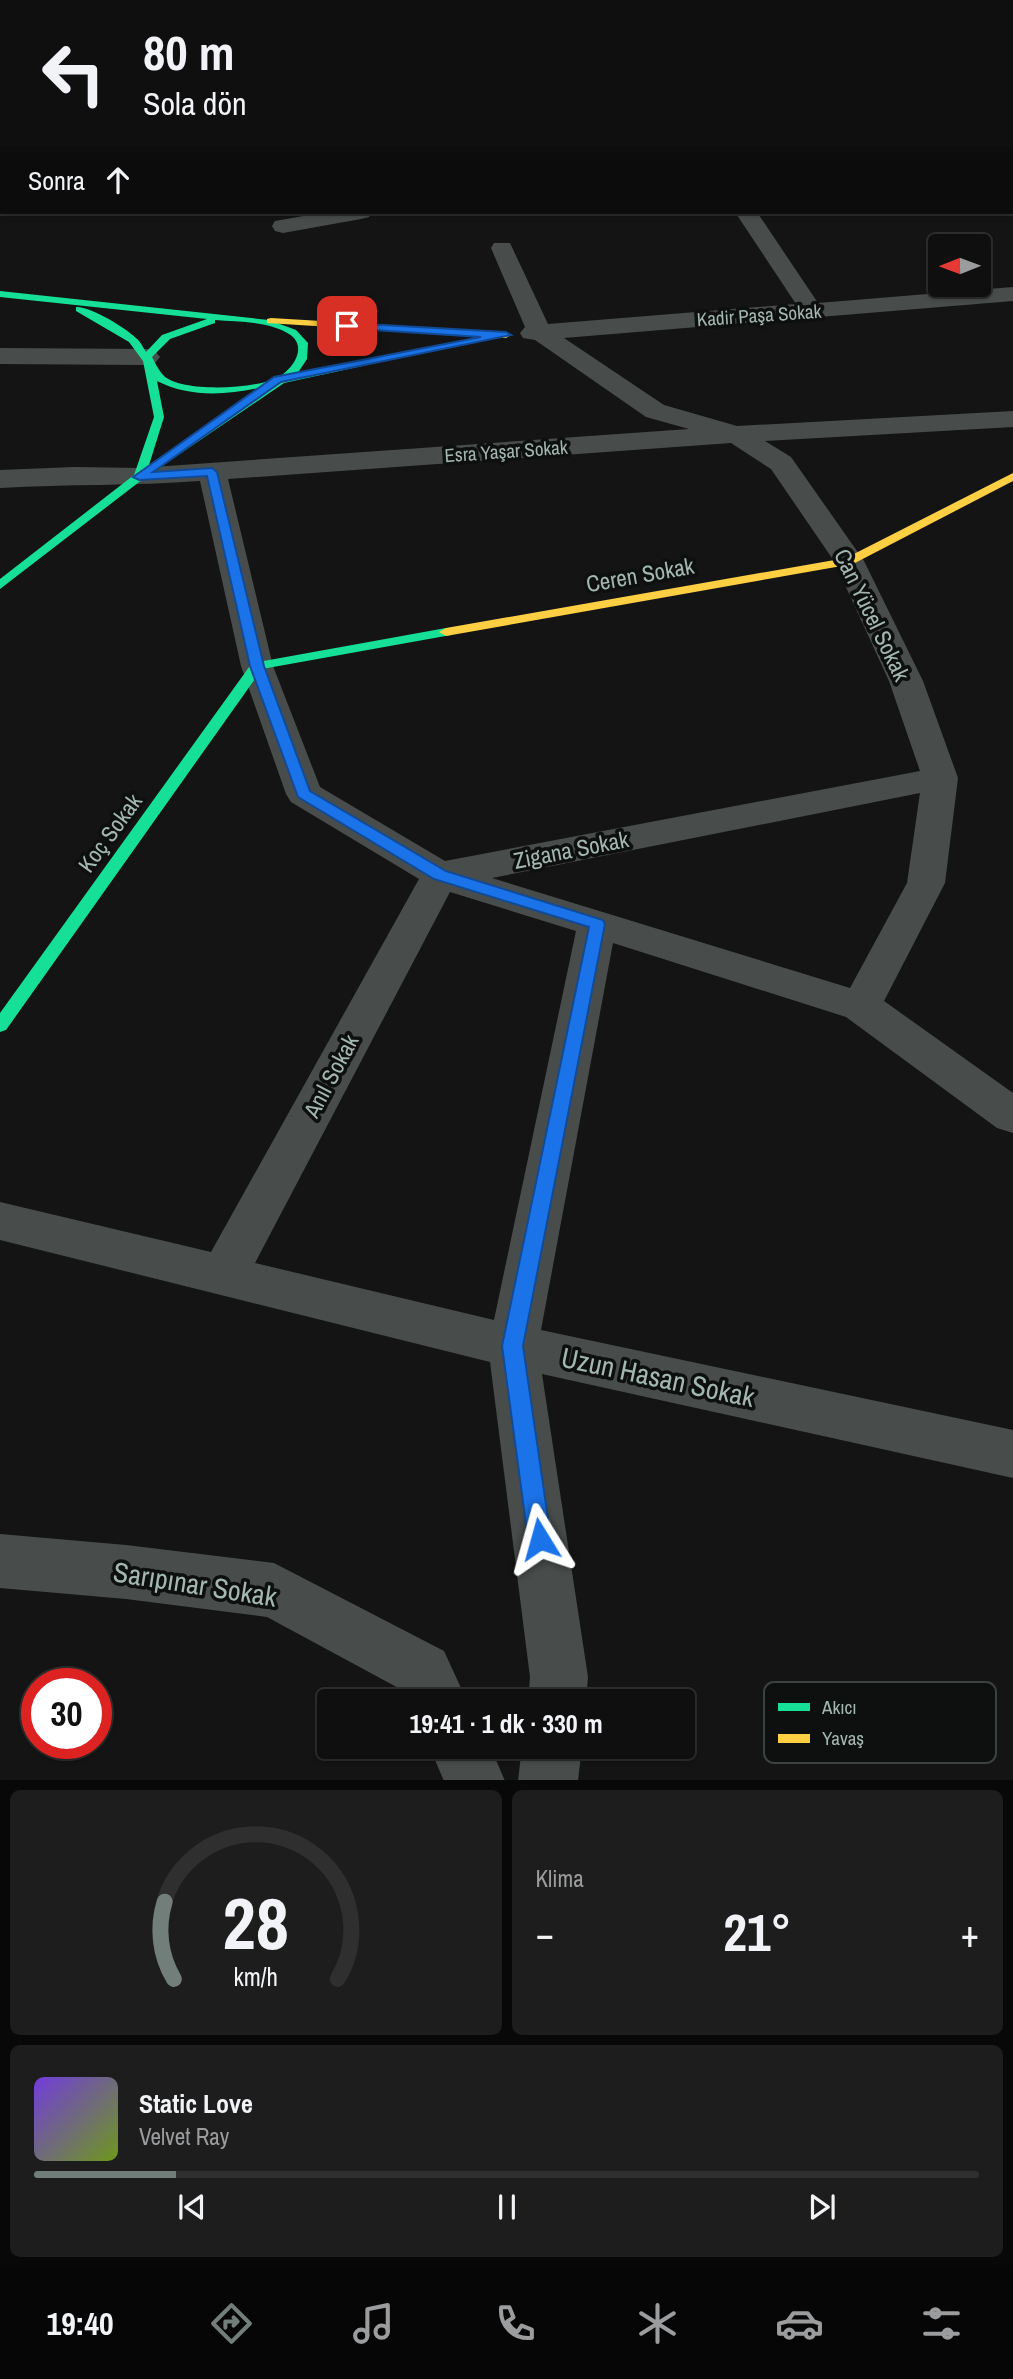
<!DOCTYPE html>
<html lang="tr">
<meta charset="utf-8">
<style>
body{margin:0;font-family:"Archivo Narrow",sans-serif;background:#1d1d1d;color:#f1f3f6;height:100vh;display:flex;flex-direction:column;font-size:26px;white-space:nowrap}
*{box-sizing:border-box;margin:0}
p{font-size:23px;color:#9b9c9e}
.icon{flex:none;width:38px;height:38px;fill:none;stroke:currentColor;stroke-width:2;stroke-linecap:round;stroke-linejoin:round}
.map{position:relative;height:1780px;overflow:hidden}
.side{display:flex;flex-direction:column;gap:10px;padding:10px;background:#080808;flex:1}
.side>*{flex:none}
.hud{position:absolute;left:0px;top:0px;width:1013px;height:214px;box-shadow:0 2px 5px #0004,0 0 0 2px #2f2f2f;background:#0f0f0f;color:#f1f3f6;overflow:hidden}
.needle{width:46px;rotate:269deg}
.fabs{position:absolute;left:928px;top:234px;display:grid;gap:14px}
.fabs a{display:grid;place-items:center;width:63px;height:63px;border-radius:7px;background:#0f0f0f;box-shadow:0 2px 5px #0004,0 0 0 2px #2f2f2f;font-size:35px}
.speed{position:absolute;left:21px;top:1668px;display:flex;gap:14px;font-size:35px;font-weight:700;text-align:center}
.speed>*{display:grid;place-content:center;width:91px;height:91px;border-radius:50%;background:#0f0f0f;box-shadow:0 2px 5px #0004,0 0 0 2px #2f2f2f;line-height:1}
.speed .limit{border:10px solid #d22;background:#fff;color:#111}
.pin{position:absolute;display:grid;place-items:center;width:60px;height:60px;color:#fff;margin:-30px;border-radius:14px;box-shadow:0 4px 10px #0006}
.me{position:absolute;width:77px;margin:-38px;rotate:352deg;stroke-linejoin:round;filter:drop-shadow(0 0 5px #0008)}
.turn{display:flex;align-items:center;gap:24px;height:147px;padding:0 28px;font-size:32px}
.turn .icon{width:91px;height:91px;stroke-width:2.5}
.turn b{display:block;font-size:49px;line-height:60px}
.then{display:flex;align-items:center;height:66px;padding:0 28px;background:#0003;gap:14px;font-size:26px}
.big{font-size:52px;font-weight:800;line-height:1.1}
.side .tile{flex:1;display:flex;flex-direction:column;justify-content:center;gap:10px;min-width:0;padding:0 24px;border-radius:10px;background:#1d1d1d}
.side .dial{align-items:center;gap:0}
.dial svg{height:182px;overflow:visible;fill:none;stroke:#2f2f2f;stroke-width:7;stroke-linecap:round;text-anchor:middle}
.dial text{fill:#f1f3f6;stroke:none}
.song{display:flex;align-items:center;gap:21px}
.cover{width:84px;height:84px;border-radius:10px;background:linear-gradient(135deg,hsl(260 70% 55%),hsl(80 70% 35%))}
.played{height:7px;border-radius:4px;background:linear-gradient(90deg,#717e79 15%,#2f2f2f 15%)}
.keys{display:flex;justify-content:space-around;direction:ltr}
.heat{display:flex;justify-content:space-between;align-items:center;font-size:38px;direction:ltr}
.side .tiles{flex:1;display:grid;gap:10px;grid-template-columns:1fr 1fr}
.tile:last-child{grid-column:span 2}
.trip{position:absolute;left:317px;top:1689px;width:378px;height:70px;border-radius:7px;background:#0f0f0f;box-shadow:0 2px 5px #0004,0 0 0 2px #2f2f2f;font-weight:800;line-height:70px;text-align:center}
.dock{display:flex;height:112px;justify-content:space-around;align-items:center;background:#060606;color:#9b9c9e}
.dock .icon{width:49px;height:49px}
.dock .active{color:#717e79}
.dock b{font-size:32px;color:#f1f3f6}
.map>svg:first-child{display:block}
</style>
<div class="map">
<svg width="1013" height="1781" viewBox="0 0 1013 1781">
<rect width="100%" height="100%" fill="#141414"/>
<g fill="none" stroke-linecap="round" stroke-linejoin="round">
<path fill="#484d4c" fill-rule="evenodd" d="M45 0H65L44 2Z
M260 0H278L259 2Z
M457 0H478L456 2Z
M580 0H597L579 2Z
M787 0H805L806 2H788Z
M933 0H952L953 2H934Z
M0 16H2L0 27Z
M1012 25H1013V35H1012Z
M1012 57H1013V67H1012Z
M0 97H2V109H0Z
M1012 110H1013V122H1012Z
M0 164H2V176H0Z
M326 212H372L369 217 361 219 283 233 275 231 272 226 275 221Z
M735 212H757L818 303 1013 287V301L564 338 664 405 737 426 1013 411V427L765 441 791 457 864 561 923 681 958 778 945 883 884 1001 1013 1093V1133L997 1128 846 1017 613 943 541 1330 1013 1430V1478L542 1374 588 1677 586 1701H528L530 1677 490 1362 0 1240V1202L211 1252 419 879 291 802 286 794 241 666 200 481C133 486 67 484 0 488V470L74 467 139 468 689 429 646 417 535 340 523 338 520 333 525 327 491 248 494 243H510L548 324 796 304ZM731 443 771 469 834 561 889 681 920 771 445 861 320 787 273 666 228 479ZM920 793 907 883 850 988 492 878ZM450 892 576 931 494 1320 255 1263Z
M0 348 147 349 156 352 160 357 156 362 147 365 0 364Z
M0 1534 126 1545 274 1563 444 1651 467 1701H408L404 1691 267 1617 126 1599 0 1588Z
M429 1746H490L505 1781H444Z
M522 1746H582L578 1781H518Z"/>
<path fill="#16e098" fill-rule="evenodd" d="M0 291 269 320 296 330 308 343 307 359 297 374 449 343 454 346 284 383 143 479 0 589V579L134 475 154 417 143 361 129 342 76 311V307C90 306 126 328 136 338 140 341 143 347 146 352L162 335 207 319 0 297ZM215 320C239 322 268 321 289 334 308 346 294 368 279 377 257 389 183 393 164 376 159 371 155 363 152 357L170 339 215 323ZM157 381C190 398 228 395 263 387L149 465 164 417Z
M446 628 451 629V635L262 669 6 1030 0 1032V1013L252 663Z"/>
<path fill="#ffcf43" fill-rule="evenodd" d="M271 318 506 332 511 335 506 338 267 323V319Z
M1013 473V481L853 564 446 636 439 632 446 628 846 558Z"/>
</g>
<path fill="#1a73e8" stroke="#114b97" stroke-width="2" d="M347 323 506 332 511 335 281 382 153 472 212 468 217 472 264 666 310 791 446 871 603 920 605 924 523 1346 551 1539 548 1546 540 1550 532 1546 528 1539 502 1346 589 927 434 879 298 797 250 666 207 476 139 480 133 477 274 377 481 337 343 328 342 326Z"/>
<g text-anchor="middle" stroke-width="7" stroke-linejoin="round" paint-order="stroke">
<g font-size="19" fill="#a3b7b0" stroke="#0e1010">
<text transform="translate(759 315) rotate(-4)" y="7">Kadir Paşa Sokak</text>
<text transform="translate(506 451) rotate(-4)" y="7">Esra Yaşar Sokak</text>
</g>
<g font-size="23" fill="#a3b7b0" stroke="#0e1010">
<text transform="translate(640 575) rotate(-10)" y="8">Ceren Sokak</text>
<text transform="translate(872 615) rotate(64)" y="8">Can Yücel Sokak</text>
<text transform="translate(110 833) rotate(-54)" y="8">Koç Sokak</text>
<text transform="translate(571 850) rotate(-11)" y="8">Zigana Sokak</text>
<text transform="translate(331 1076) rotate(-62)" y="8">Anıl Sokak</text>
</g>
<g font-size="28" fill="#a3b7b0" stroke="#0e1010">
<text transform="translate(658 1377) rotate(12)" y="10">Uzun Hasan Sokak</text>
<text transform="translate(195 1584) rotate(9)" y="10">Sarıpınar Sokak</text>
</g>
</g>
<rect x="764" y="1682" width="232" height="81" rx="10" fill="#0e1010" stroke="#3b4240" stroke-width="2"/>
<rect x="778" y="1703" width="32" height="8" fill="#16e098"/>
<rect x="778" y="1734" width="32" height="9" fill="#ffcf43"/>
<g font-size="19" fill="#a3b7b0">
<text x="822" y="1714">Akıcı</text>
<text x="822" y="1745">Yavaş</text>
</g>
</svg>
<div class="fabs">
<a><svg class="needle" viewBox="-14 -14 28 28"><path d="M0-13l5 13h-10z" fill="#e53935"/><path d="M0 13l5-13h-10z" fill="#9b9c9e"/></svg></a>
</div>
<div class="speed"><div class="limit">30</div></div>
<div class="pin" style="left:347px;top:326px;background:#d93025"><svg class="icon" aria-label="arrive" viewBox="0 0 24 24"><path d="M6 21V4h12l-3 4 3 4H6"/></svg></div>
<svg class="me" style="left:540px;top:1539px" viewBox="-20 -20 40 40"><path d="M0-17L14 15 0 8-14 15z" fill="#1a73e8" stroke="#fff" stroke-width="4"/></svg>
<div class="trip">19:41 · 1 dk · 330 m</div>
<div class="hud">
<div class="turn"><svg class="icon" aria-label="left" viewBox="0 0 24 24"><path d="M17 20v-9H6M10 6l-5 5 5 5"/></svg><div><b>80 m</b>Sola dön</div></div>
<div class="then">Sonra<svg class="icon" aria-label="ahead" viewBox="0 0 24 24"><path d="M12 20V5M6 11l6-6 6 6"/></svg></div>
</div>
</div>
<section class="side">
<div class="tiles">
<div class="tile dial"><svg viewBox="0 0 100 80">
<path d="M14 69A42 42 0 1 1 86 69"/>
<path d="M14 69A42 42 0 0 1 10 35" stroke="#717e79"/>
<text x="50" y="56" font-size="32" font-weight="700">28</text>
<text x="50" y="72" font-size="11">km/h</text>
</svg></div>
<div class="tile"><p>Klima</p>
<div class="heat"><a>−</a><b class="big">21°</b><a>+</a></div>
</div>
<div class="tile">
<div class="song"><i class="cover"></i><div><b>Static Love</b><p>Velvet Ray</p></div></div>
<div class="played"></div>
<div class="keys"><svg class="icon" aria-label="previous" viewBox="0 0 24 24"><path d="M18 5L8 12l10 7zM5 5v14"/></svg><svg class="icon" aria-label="pause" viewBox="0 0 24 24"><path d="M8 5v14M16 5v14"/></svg><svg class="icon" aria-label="next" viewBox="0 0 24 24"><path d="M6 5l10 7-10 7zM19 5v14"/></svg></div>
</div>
</div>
</section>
<nav class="dock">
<b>19:40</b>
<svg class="icon active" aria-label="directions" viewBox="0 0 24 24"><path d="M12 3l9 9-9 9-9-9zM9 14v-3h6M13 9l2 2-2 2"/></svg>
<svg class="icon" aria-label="music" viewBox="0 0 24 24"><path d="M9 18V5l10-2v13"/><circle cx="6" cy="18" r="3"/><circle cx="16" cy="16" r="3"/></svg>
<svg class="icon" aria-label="phone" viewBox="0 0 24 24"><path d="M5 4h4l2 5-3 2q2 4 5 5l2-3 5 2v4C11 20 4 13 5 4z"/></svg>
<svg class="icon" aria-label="climate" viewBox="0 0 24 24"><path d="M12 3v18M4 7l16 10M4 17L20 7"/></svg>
<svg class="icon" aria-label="car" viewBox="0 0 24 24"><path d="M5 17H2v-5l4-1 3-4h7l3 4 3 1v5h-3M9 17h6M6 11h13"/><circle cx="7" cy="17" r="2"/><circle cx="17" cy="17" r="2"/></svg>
<svg class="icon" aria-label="filters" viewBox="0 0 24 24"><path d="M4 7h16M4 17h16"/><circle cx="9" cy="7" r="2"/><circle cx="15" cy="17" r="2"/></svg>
</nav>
